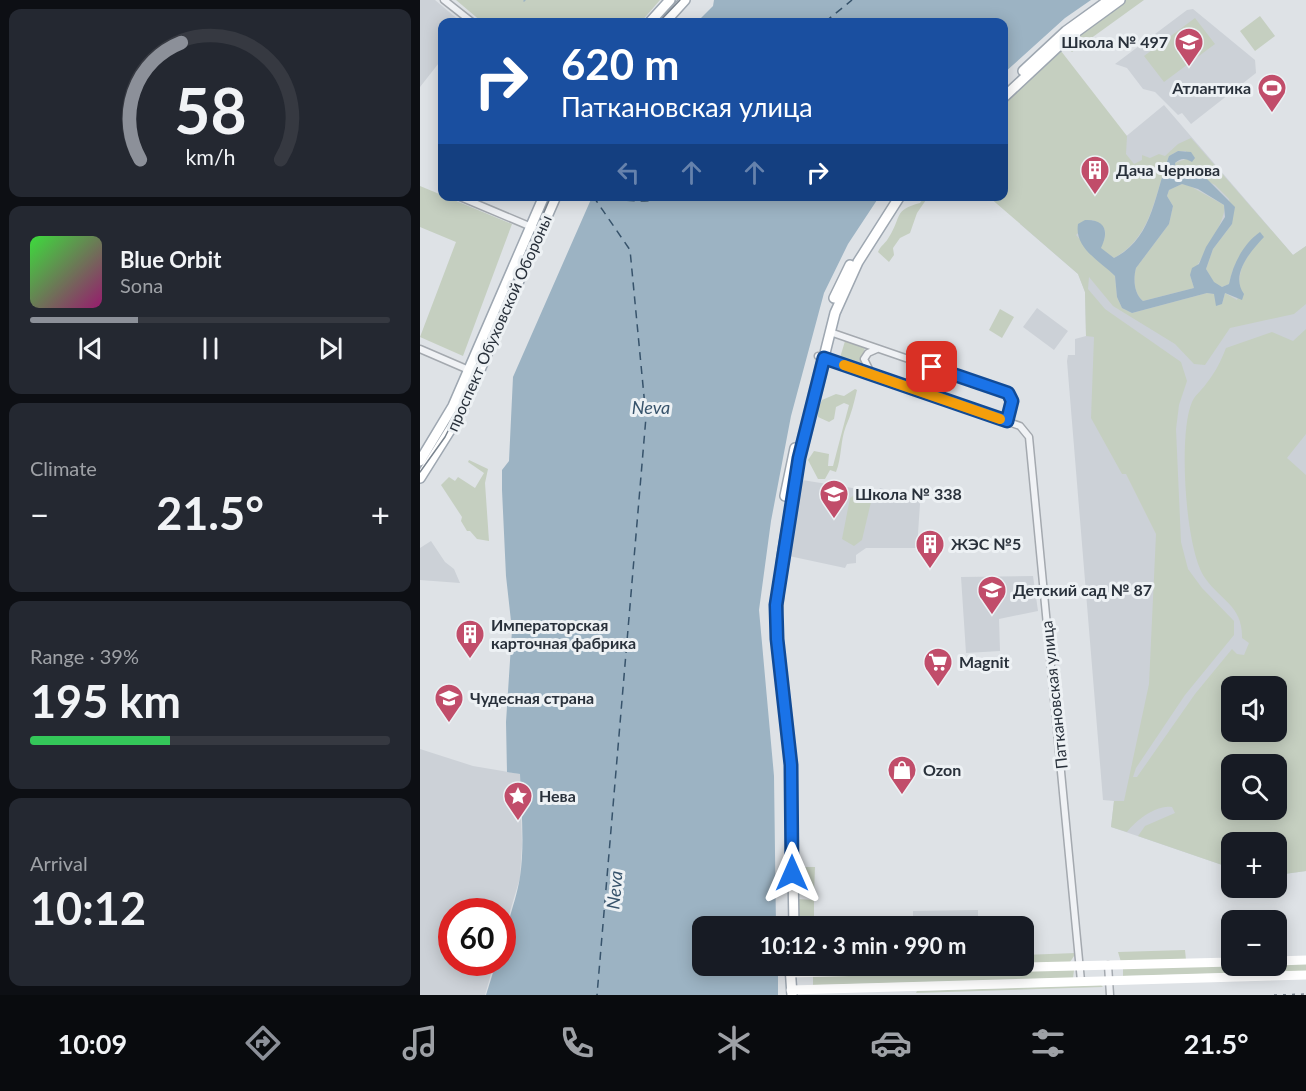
<!DOCTYPE html>
<meta charset="utf-8">
<style>
body{margin:0;font-family:Lato,sans-serif;background:#242831;color:#f1f3f6;height:100vh;display:flex;flex-direction:column;font-size:22px;white-space:nowrap}
*{box-sizing:border-box;margin:0}
p{font-size:20px;color:#9ea1a6}
.icon{flex:none;width:33px;height:33px;fill:none;stroke:currentColor;stroke-width:2;stroke-linecap:round;stroke-linejoin:round}
.map{position:relative;flex:1;overflow:hidden}
.panel{display:flex;flex-direction:column;gap:9px;padding:9px;background:#0d0f14;width:420px}
.panel>*{flex:none}
.banner{position:absolute;left:18px;top:18px;width:570px;height:183px;border-radius:12px;box-shadow:0 3px 15px #0003;background:#1a4fa0;color:#fff;overflow:hidden}
.tools{position:absolute;left:801px;top:676px;display:grid;gap:12px}
.tools a{display:grid;place-items:center;width:66px;height:66px;border-radius:12px;background:#171b24;box-shadow:0 3px 15px #0003;font-size:30px}
.speed{position:absolute;left:18px;top:898px;display:flex;gap:12px;font-size:30px;font-weight:700;text-align:center}
.speed>*{display:grid;place-content:center;width:78px;height:78px;border-radius:50%;background:#171b24;box-shadow:0 3px 15px #0003;line-height:1}
.speed .limit{border:9px solid #d22;background:#fff;color:#111}
.pin{position:absolute;display:grid;place-items:center;width:51px;height:51px;color:#fff;margin:-26px;border-radius:12px;box-shadow:0 3px 9px #0006}
.me{position:absolute;width:66px;margin:-33px;rotate:0deg;stroke-linejoin:round;filter:drop-shadow(0 0 4px #0008)}
.turn{display:flex;align-items:center;gap:21px;height:126px;padding:0 24px;font-size:27px}
.turn .icon{width:78px;height:78px;stroke-width:2.5}
.turn b{display:block;font-size:42px;line-height:51px}
.lanes{display:flex;align-items:center;height:57px;padding:0 24px;background:#0003;justify-content:center;gap:30px;direction:ltr}
.lanes .off{opacity:.35}
.big{font-size:45px;font-weight:700;line-height:1.1}
.panel .widget{flex:1;display:flex;flex-direction:column;justify-content:center;gap:9px;min-width:0;padding:0 21px;border-radius:12px;background:#242831}
.panel .dial{align-items:center;gap:0}
.dial svg{height:156px;overflow:visible;fill:none;stroke:#363941;stroke-width:7;stroke-linecap:round;text-anchor:middle}
.dial text{fill:#f1f3f6;stroke:none}
.song{display:flex;align-items:center;gap:18px}
.cover{width:72px;height:72px;border-radius:9px;background:linear-gradient(135deg,hsl(120 70% 55%),hsl(320 70% 35%))}
.played{height:6px;border-radius:3px;background:linear-gradient(90deg,#8c9099 30%,#363941 30%)}
.keys{display:flex;justify-content:space-around;direction:ltr}
.heat{display:flex;justify-content:space-between;align-items:center;font-size:33px;direction:ltr}
.charge{height:9px;border-radius:4px;background:linear-gradient(90deg,#34c759 39%,#363941 0)}
.trip{position:absolute;left:272px;top:916px;width:342px;height:60px;border-radius:12px;background:#171b24;box-shadow:0 3px 15px #0003;font-weight:700;line-height:60px;text-align:center}
.tabs{display:flex;height:96px;justify-content:space-around;align-items:center;background:#090b0e;color:#9ea1a6}
.tabs .icon{width:42px;height:42px}
.tabs .on{color:#8c9099}
.tabs b{font-size:27px;color:#f1f3f6}
main{display:flex;flex:1;min-height:0}
.map>svg:first-child{display:block}
</style>
<main>
<section class="panel">
<div class="widget dial"><svg viewBox="0 0 100 80">
<path d="M14 69A42 42 0 1 1 86 69"/>
<path d="M14 69A42 42 0 0 1 35 9" stroke="#8c9099"/>
<text x="50" y="56" font-size="32" font-weight="700">58</text>
<text x="50" y="72" font-size="11">km/h</text>
</svg></div>
<div class="widget">
<div class="song"><i class="cover"></i><div><b>Blue Orbit</b><p>Sona</p></div></div>
<div class="played"></div>
<div class="keys"><svg class="icon" aria-label="previous" viewBox="0 0 24 24"><path d="M18 5L8 12l10 7zM5 5v14"/></svg><svg class="icon" aria-label="pause" viewBox="0 0 24 24"><path d="M8 5v14M16 5v14"/></svg><svg class="icon" aria-label="next" viewBox="0 0 24 24"><path d="M6 5l10 7-10 7zM19 5v14"/></svg></div>
</div>
<div class="widget"><p>Climate</p>
<div class="heat"><a>−</a><b class="big">21.5°</b><a>+</a></div>
</div>
<div class="widget"><p>Range · 39%</p><b class="big">195 km</b><div class="charge"></div></div>
<div class="widget"><p>Arrival</p><b class="big">10:12</b></div>
</section>
<div class="map">
<svg width="886" height="995" viewBox="0 0 886 995">
<rect width="100%" height="100%" fill="#dee2e6"/>
<path fill="#ccd1d7" fill-rule="evenodd" d="M0 0H15L41 22H22V59L0 87Z
M773 9 835 60 836 73 771 124 762 113 758 115 735 92 723 89 707 68 695 64 767 10Z
M744 105 873 255 886 246V871L857 875 856 843H812L811 868 691 827 694 801 683 800 647 361 648 355H655V339L666 336 665 292 658 274 600 224ZM812 687H856V732H812ZM812 765H856V810H812Z
M617 308 648 331 634 350 603 327Z
M382 480 458 492 460 488 497 499 500 504 497 548H446L436 555V563L427 564 425 568 369 556Z
M11 541 25 562 34 569 40 583 0 580V548Z
M613 576 618 611 579 619 580 651 546 653 541 577Z
M0 749 53 766 100 774 102 845 100 878 83 935 82 912H32V963H74L65 995H0Z
M558 910V927H493V911Z"/>
<path fill="#c5cfc0" fill-rule="evenodd" d="M36 0H240L221 22H62Z
M703 0H724L652 52 644 45Z
M840 16 855 36 835 51 820 31Z
M775 18 795 44 744 82 724 56Z
M641 51 707 136 706 154 714 164 722 160V155L730 158 739 154 745 156 758 144 771 138 873 255 886 246V304L874 314 810 328 785 365 774 364 755 344 693 306 669 277 668 289 685 309 761 362 767 381 759 405 756 429 761 542 768 569 782 588 814 621V635L765 695 716 768 713 777H717L775 694 812 649 817 654 824 655 829 643 822 638C823 606 801 601 785 578 765 550 758 433 772 402 775 395 782 390 786 384 795 373 801 361 806 348L852 332 873 341 886 329V434L867 458 886 475V871L857 875 856 843H812L811 868 718 836 725 826 755 813 752 807C737 804 716 820 707 832L691 827 694 801H704L729 684 736 534 706 474H702L671 418 674 337 666 336 665 292 658 274 569 197 584 196V103ZM758 151H766V159L755 163V170L773 174 795 185 809 199 812 224 793 249 786 269 794 283 802 287 809 284C813 264 823 250 836 235L843 237C834 247 822 261 820 275 818 285 821 290 817 300L805 293 802 304 794 294 787 293 712 313 702 308 697 297 695 276 656 235 672 220C688 226 688 234 680 248L694 258C732 238 735 193 749 156ZM812 687H856V732H812ZM812 765H856V810H812Z
M762 184 770 186 804 205C809 215 779 265 770 275L774 288 723 301C714 294 713 279 716 268L749 224 753 206 747 196 749 190Z
M0 186 92 224 43 356 0 337 36 242 0 227Z
M505 196 508 197 497 213 490 233 480 238 473 248 474 255 469 262 458 252C461 245 466 243 469 237 482 217 473 210 500 203Z
M580 309 594 317 582 338 569 330Z
M425 341 445 348 439 367 419 361Z
M435 389 437 390C434 403 431 415 426 426 420 441 422 457 416 472L410 470 405 479H398L388 460 394 451 409 454 408 466H413L429 405 424 403 416 407 414 419 409 422 398 417V409L402 400 416 394 424 396Z
M49 460 68 469 65 483 69 541 57 539 50 531H47L41 521 42 517 21 485 29 477 35 481 38 477 55 488 64 473 48 462Z
M436 494 446 496 451 502 442 540 434 546 422 539 430 498Z
M377 867H395L394 894H378Z
M378 899 394 900V924H379Z
M765 950 766 960 701 962 698 952Z
M656 953 650 962 603 964V955Z
M857 964H886V971L703 976V968Z
M654 970 653 978 393 985V976Z
M681 985 683 987 496 993 497 991Z"/>
<path fill="#9cb3c3" fill-rule="evenodd" d="M294 0H671L645 18 584 73V22H277L293 6Z
M758 151 771 152 775 158 772 162C765 158 761 158 755 163L756 170 784 176 815 207 812 224 793 249 786 269 794 282 802 287 809 284C813 264 823 244 840 232L844 237C830 252 810 275 824 294L822 300 805 293 802 304 796 306 794 294 787 293 712 313 702 308 697 297 695 276C680 261 654 248 658 224L665 220C686 219 689 232 681 248L694 258C733 239 735 192 749 156ZM762 184 778 189 804 205 805 217 786 247 779 264 772 268 770 275 774 288 723 301C714 294 713 279 716 268L749 224 753 206 747 196 749 190Z
M172 197H459L428 244 404 293 371 416 351 521 339 610 354 776 356 927H282V966H358V995H66L76 963H82C82 930 95 908 100 877 105 843 101 808 100 774L87 772 86 722 92 630 86 576 82 490V470L89 461 93 377Z"/>
<g fill="none" stroke-linecap="round" stroke-linejoin="round">
<path stroke="#9cb3c3" stroke-width="1.5" d="M104 1 105 0"/>
<path stroke="#37536b" stroke-width="1.5" stroke-dasharray="8 6" stroke-linecap="butt" d="M405 22 432 0
M173 196 210 250 226 417 177 995
M179 196C207 202 230 203 259 196"/>
<g stroke="#a4a9af" stroke-width="9">
<path id="street" d="M24 0 52 22
M38 196 121 231
M410 332 587 393 592 401 587 421
M0 349 58 374
M398 356 600 426 609 437 661 981
M452 375 444 359 448 353 457 349
M688 965 690 995"/>
</g>
<g stroke="#9ea7b1" stroke-width="12">
<path id="primary" d="M230 22 250 0
M245 22 265 0
M603 71 646 31 689 0
M584 97 645 40 700 0
M414 298 430 265
M0 461 33 406 124 196
M0 478 42 411 136 196
M365 496 375 448
M374 927 371 765 356 627 362 557 379 457 415 313 438 262 480 196
M370 966 372 995"/>
</g>
<use href="#street" stroke="#f0f2f5" stroke-width="6"/>
<path stroke="#fff" stroke-width="9" d="M856 961 886 960
M370 973 812 962
M371 990 886 975"/>
<use href="#primary" stroke="#fff" stroke-width="9"/>
<path stroke="#79838e" stroke-width="1.5" d="M239 22 260 0
M0 472 25 437 39 409 131 196"/>
<path stroke="#79838e" stroke-width="1.5" stroke-dasharray="3 6" stroke-linecap="butt" d="M854 995 886 994"/>
</g>
<g fill="none" stroke-linecap="round" stroke-linejoin="round">
<g stroke="#114b97" stroke-width="15">
<path id="route" d="M372 873 371 765 357 639 356 605 379 458 404 358 587 421 592 401 588 393 512 367"/>
</g>
<use href="#route" stroke="#1a73e8" stroke-width="10"/>
<path stroke="#f59e0b" stroke-width="10" d="M424 365 580 419"/>
</g>
<defs>
<g id="school-pin" transform="scale(1.5)"><path d="M0 17L-7.5 6A9.5 9.5 0 1 1 7.5 6Z" fill="#c14d6a" stroke="#edf1f4"/><path d="M0-5L7-2L0 1L-7-2ZM-4 1L0 2.5L4 1V4Q0 6-4 4Z" fill="#fff"/></g>
<g id="stadium-pin" transform="scale(1.5)"><path d="M0 17L-7.5 6A9.5 9.5 0 1 1 7.5 6Z" fill="#c14d6a" stroke="#edf1f4"/><path d="M0-5a6.5 5 0 1 0 0 10a6.5 5 0 1 0 0-10ZM-3.5-1.8h7v3.6h-7Z" fill="#fff"/></g>
<g id="building-pin" transform="scale(1.5)"><path d="M0 17L-7.5 6A9.5 9.5 0 1 1 7.5 6Z" fill="#c14d6a" stroke="#edf1f4"/><path d="M-4-6H4V6H1V3H-1V6H-4ZM-2.5-4.3h1.7v1.8h-1.7ZM.8-4.3h1.7v1.8H.8ZM-2.5-1h1.7V.8h-1.7ZM.8-1h1.7V.8H.8Z" fill="#fff"/></g>
<g id="supermarket-pin" transform="scale(1.5)"><path d="M0 17L-7.5 6A9.5 9.5 0 1 1 7.5 6Z" fill="#c14d6a" stroke="#edf1f4"/><path d="M-6-5.5h2.5l.6 2H6L4.5 2H-2.5L-4.4-4H-6ZM-1.5 3.2a1.3 1.3 0 1 0 .1 0ZM3 3.2a1.3 1.3 0 1 0 .1 0Z" fill="#fff"/></g>
<g id="shop-pin" transform="scale(1.5)"><path d="M0 17L-7.5 6A9.5 9.5 0 1 1 7.5 6Z" fill="#c14d6a" stroke="#edf1f4"/><path d="M-5-2.5h2.3a2.7 3.5 0 0 1 5.4 0H5L5.5 6h-11ZM-1.5-2.5h3a1.5 2.3 0 0 0-3 0Z" fill="#fff"/></g>
<g id="sight-pin" transform="scale(1.5)"><path d="M0 17L-7.5 6A9.5 9.5 0 1 1 7.5 6Z" fill="#c14d6a" stroke="#edf1f4"/><path d="M0-6L1.8-2.2L6-1.7L2.9 1.2L3.7 5.4L0 3.3L-3.7 5.4L-2.9 1.2L-6-1.7L-1.8-2.2Z" fill="#fff"/></g>
</defs>
<g fill-rule="evenodd">
<use href="#school-pin" x="769" y="42"/>
<use href="#stadium-pin" x="852" y="88"/>
<use href="#building-pin" x="675" y="170"/>
<use href="#school-pin" x="414" y="494"/>
<use href="#building-pin" x="510" y="544"/>
<use href="#school-pin" x="572" y="590"/>
<use href="#building-pin" x="50" y="634"/>
<use href="#supermarket-pin" x="518" y="662"/>
<use href="#school-pin" x="29" y="698"/>
<use href="#shop-pin" x="482" y="770"/>
<use href="#sight-pin" x="98" y="796"/>
</g>
<g text-anchor="middle" stroke-width="6" stroke-linejoin="round" paint-order="stroke">
<g font-size="16" font-weight="bold" fill="#29313b" stroke="#edf1f4" text-anchor="start">
<text x="748" y="48" text-anchor="end">Школа № 497</text>
<text x="831" y="94" text-anchor="end">Атлантика</text>
<text x="696" y="176">Дача Чернова</text>
<text x="435" y="500">Школа № 338</text>
<text x="531" y="550">ЖЭС №5</text>
<text x="593" y="596">Детский сад № 87</text>
<text x="71" y="631">Императорская<tspan x="71" dy="18">карточная фабрика</tspan></text>
<text x="539" y="668">Magnit</text>
<text x="50" y="704">Чудесная страна</text>
<text x="503" y="776">Ozon</text>
<text x="119" y="802">Нева</text>
</g>
<g font-size="16" fill="#29313b" stroke="#edf1f4">
<text transform="translate(79 323) rotate(-66)" y="6">проспект Обуховской Обороны</text>
<text transform="translate(634 695) rotate(-96)" y="6">Паткановская улица</text>
</g>
<g font-size="18" font-style="italic" fill="#37536b" stroke="#edf1f4">
<text x="231" y="414">Neva</text>
<text transform="translate(195 890) rotate(-85)" y="6">Neva</text>
</g>
</g>
</svg>
<div class="tools">
<a><svg class="icon" aria-label="sound" viewBox="0 0 24 24"><path d="M4 9h4l5-4v14l-5-4H4zM17 9q2 3 0 6"/></svg></a>
<a><svg class="icon" aria-label="search" viewBox="0 0 24 24"><circle cx="10" cy="10" r="6"/><path d="M15 15l6 6"/></svg></a>
<a>+</a>
<a>−</a>
</div>
<div class="speed"><div class="limit">60</div></div>
<div class="pin" style="left:512px;top:367px;background:#d93025"><svg class="icon" aria-label="arrive" viewBox="0 0 24 24"><path d="M6 21V4h12l-3 4 3 4H6"/></svg></div>
<svg class="me" style="left:372px;top:873px" viewBox="-20 -20 40 40"><path d="M0-17L14 15 0 8-14 15z" fill="#1a73e8" stroke="#fff" stroke-width="4"/></svg>
<div class="trip">10:12 · 3 min · 990 m</div>
<div class="banner">
<div class="turn"><svg class="icon" aria-label="right" viewBox="0 0 24 24"><path d="M7 20v-9h11M14 6l5 5-5 5"/></svg><div><b>620 m</b>Паткановская улица</div></div>
<div class="lanes"><svg class="icon off" aria-label="left" viewBox="0 0 24 24"><path d="M17 20v-9H6M10 6l-5 5 5 5"/></svg><svg class="icon off" aria-label="ahead" viewBox="0 0 24 24"><path d="M12 20V5M6 11l6-6 6 6"/></svg><svg class="icon off" aria-label="ahead" viewBox="0 0 24 24"><path d="M12 20V5M6 11l6-6 6 6"/></svg><svg class="icon" aria-label="right" viewBox="0 0 24 24"><path d="M7 20v-9h11M14 6l5 5-5 5"/></svg></div>
</div>
</div>
</main>
<nav class="tabs">
<b>10:09</b>
<svg class="icon on" aria-label="directions" viewBox="0 0 24 24"><path d="M12 3l9 9-9 9-9-9zM9 14v-3h6M13 9l2 2-2 2"/></svg>
<svg class="icon" aria-label="music" viewBox="0 0 24 24"><path d="M9 18V5l10-2v13"/><circle cx="6" cy="18" r="3"/><circle cx="16" cy="16" r="3"/></svg>
<svg class="icon" aria-label="phone" viewBox="0 0 24 24"><path d="M5 4h4l2 5-3 2q2 4 5 5l2-3 5 2v4C11 20 4 13 5 4z"/></svg>
<svg class="icon" aria-label="climate" viewBox="0 0 24 24"><path d="M12 3v18M4 7l16 10M4 17L20 7"/></svg>
<svg class="icon" aria-label="car" viewBox="0 0 24 24"><path d="M5 17H2v-5l4-1 3-4h7l3 4 3 1v5h-3M9 17h6M6 11h13"/><circle cx="7" cy="17" r="2"/><circle cx="17" cy="17" r="2"/></svg>
<svg class="icon" aria-label="filters" viewBox="0 0 24 24"><path d="M4 7h16M4 17h16"/><circle cx="9" cy="7" r="2"/><circle cx="15" cy="17" r="2"/></svg>
<b>21.5°</b>
</nav>
